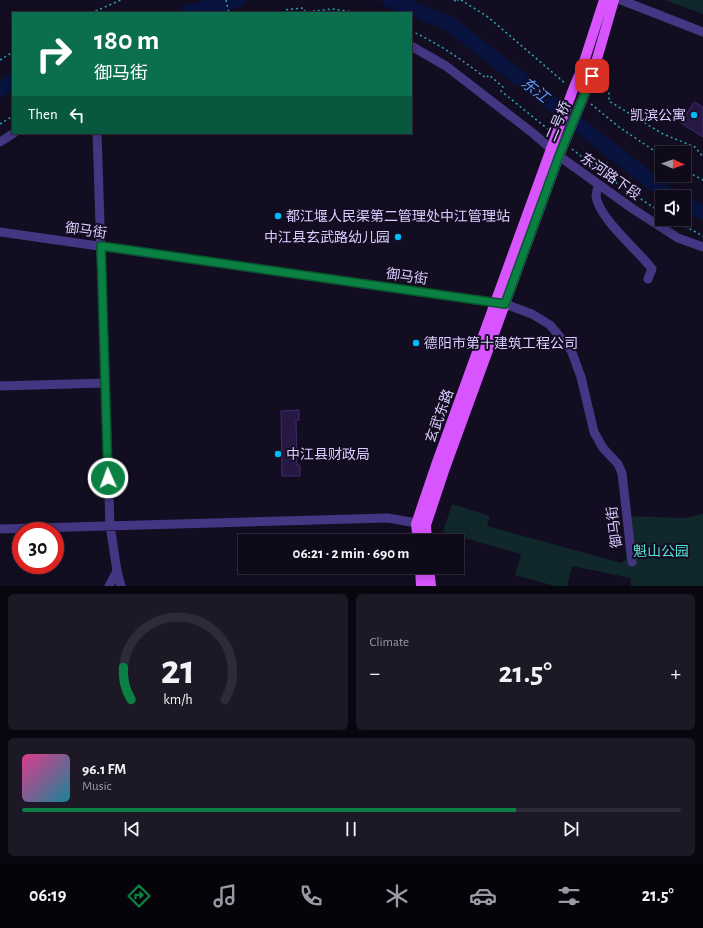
<!DOCTYPE html>
<meta charset="utf-8">
<style>
body{margin:0;font-family:"Alegreya Sans","Noto Sans SC",sans-serif;background:#1c1826;color:#f1f3f6;height:100vh;display:flex;flex-direction:column;font-size:15px;white-space:nowrap}
*{box-sizing:border-box;margin:0}
p{font-size:13px;color:#9b9aa2}
.icon{flex:none;width:22px;height:22px;fill:none;stroke:currentColor;stroke-width:2;stroke-linecap:round;stroke-linejoin:round}
.map{position:relative;height:586px;overflow:hidden}
.side{display:flex;flex-direction:column;gap:8px;padding:8px;background:#08060e;flex:1}
.side>*{flex:none}
.banner{position:absolute;left:12px;top:12px;width:400px;height:122px;border-radius:0px;box-shadow:0 2px 10px #0003,0 0 0 1px #2e2b38;background:#0b6e4f;color:#fff;overflow:hidden}
.needle{width:26px;rotate:92deg}
.buttons{position:absolute;left:655px;top:146px;display:grid;gap:8px}
.buttons a{display:grid;place-items:center;width:36px;height:36px;border-radius:0px;background:#0e0a19;box-shadow:0 2px 10px #0003,0 0 0 1px #2e2b38;font-size:20px}
.speed{position:absolute;left:12px;top:522px;display:flex;gap:8px;font-size:20px;font-weight:700;text-align:center}
.speed>*{display:grid;place-content:center;width:52px;height:52px;border-radius:50%;background:#0e0a19;box-shadow:0 2px 10px #0003,0 0 0 1px #2e2b38;line-height:1}
.speed .limit{border:6px solid #d22;background:#fff;color:#111}
.pin{position:absolute;display:grid;place-items:center;width:34px;height:34px;color:#fff;margin:-17px;border-radius:8px;box-shadow:0 2px 6px #0006}
.me{position:absolute;width:44px;margin:-22px;rotate:358deg;stroke-linejoin:round;filter:drop-shadow(0 0 3px #0008)}
.turn{display:flex;align-items:center;gap:14px;height:84px;padding:0 16px;font-size:18px}
.turn .icon{width:52px;height:52px;stroke-width:2.5}
.turn b{display:block;font-size:28px;line-height:34px}
.then{display:flex;align-items:center;height:38px;padding:0 16px;background:#0003;gap:8px;font-size:15px}
.big{font-size:30px;font-weight:600;line-height:1.1}
.side .card{flex:1;display:flex;flex-direction:column;justify-content:center;gap:6px;min-width:0;padding:0 14px;border-radius:6px;background:#1c1826}
.side .dial{align-items:center;gap:0}
.dial svg{height:104px;overflow:visible;fill:none;stroke:#2e2b38;stroke-width:7;stroke-linecap:round;text-anchor:middle}
.dial text{fill:#f1f3f6;stroke:none}
.song{display:flex;align-items:center;gap:12px}
.cover{width:48px;height:48px;border-radius:6px;background:linear-gradient(135deg,hsl(330 70% 55%),hsl(190 70% 35%))}
.played{height:4px;border-radius:2px;background:linear-gradient(90deg,#0b8043 75%,#2e2b38 75%)}
.keys{display:flex;justify-content:space-around;direction:ltr}
.heat{display:flex;justify-content:space-between;align-items:center;font-size:22px;direction:ltr}
.side .tiles{flex:1;display:grid;gap:8px;grid-template-columns:1fr 1fr}
.card:last-child{grid-column:span 2}
.trip{position:absolute;left:238px;top:534px;width:226px;height:40px;border-radius:0px;background:#0e0a19;box-shadow:0 2px 10px #0003,0 0 0 1px #2e2b38;font-weight:600;line-height:40px;text-align:center}
.menu{display:flex;height:64px;justify-content:space-around;align-items:center;background:#06040a;color:#9b9aa2}
.menu .icon{width:28px;height:28px}
.menu .on{color:#0b8043}
.menu b{font-size:18px;color:#f1f3f6}
.map>svg:first-child{display:block}
</style>
<div class="map">
<svg width="703" height="586" viewBox="0 0 703 586">
<rect width="100%" height="100%" fill="#130d21"/>
<path fill="#10282b" d="M665 0H703V14Z
M452 504 490 516 487 526 621 563 626 559 624 516 684 518 703 514V586H631V578L572 566 567 586H555L515 575 521 554 443 532Z"/>
<g fill="none" stroke-linecap="round" stroke-linejoin="round">
<path stroke="#08143f" stroke-width="15" d="M389 0 449 23 671 197
M186 13 238 0
M0 90 13 80
M684 205 703 212"/>
</g>
<path fill="#271843" stroke="#412a6f" d="M694 102 703 107V137L681 123Z
M299 410V420H296L297 465H300V476H282L281 411Z"/>
<g fill="none" stroke-linecap="round" stroke-linejoin="round">
<path stroke="#2ba9b5" stroke-width="1.5" stroke-dasharray="2 3" stroke-linecap="butt" d="M226 0 229 13
M454 0 457 2 458 0
M461 0 488 17 566 84
M91 13 121 0
M284 13V10L304 8 305 12 333 9 359 13
M374 13V12L378 13
M411 31C438 43 462 60 486 78L489 75 503 87 501 91 549 130
M0 60 13 52
M600 81 609 91V101L663 134 695 147 703 157
M591 104 619 127 662 156
M0 124 13 116
M572 149 606 176 662 213
M684 170 703 180
M672 219 703 236"/>
<path stroke="#443682" stroke-width="9" d="M621 0 703 32
M411 46 446 66 534 134 559 156 633 209 678 238 703 247
M97 133 110 525 117 571 121 586
M0 142 14 133
M598 184C598 188 596 193 596 196 599 219 638 250 652 269L648 279
M0 232 505 304 532 314 550 325 571 350 581 377 594 432 603 448 618 464 622 473 632 562
M0 386 105 383
M0 529 388 518 422 524
M109 586 117 571"/>
<path stroke="#d854ff" stroke-width="10" d="M581 71 604 0
M592 76 614 0
M418 541 416 524 436 465 551 149
M427 541 426 525 445 468 559 156
M420 567 421 586
M429 567 431 586"/>
<path stroke="#d854ff" stroke-width="10" d="M551 149 574 87 581 71
M559 156 592 76"/>
</g>
<g fill="none" stroke-linecap="round" stroke-linejoin="round">
<g stroke="#07532c" stroke-width="10">
<path id="route" d="M108 478 101 246 505 304 559 156 592 76"/>
</g>
<use href="#route" stroke="#0b8043" stroke-width="7"/>
</g>
<g fill="#00bbf8" stroke="#130d21" stroke-width="1.5">
<circle cx="694" cy="115" r="4"/>
<circle cx="278" cy="216" r="4"/>
<circle cx="398" cy="237" r="4"/>
<circle cx="416" cy="343" r="4"/>
<circle cx="278" cy="454" r="4"/>
</g>
<g text-anchor="middle" stroke-width="4" stroke-linejoin="round" paint-order="stroke">
<g font-size="14" fill="#dacdff" stroke="#130d21" text-anchor="start">
<text x="686" y="120" text-anchor="end">凯滨公寓</text>
<text x="286" y="221">都江堰人民渠第二管理处中江管理站</text>
<text x="390" y="242" text-anchor="end">中江县玄武路幼儿园</text>
<text x="424" y="348">德阳市第十建筑工程公司</text>
<text x="286" y="459">中江县财政局</text>
</g>
<g font-size="14" fill="#dacdff" stroke="#130d21">
<text transform="translate(558 121) rotate(-67)" y="5">二号桥</text>
<text transform="translate(611 176) rotate(35)" y="5">东河路下段</text>
<text transform="translate(86 230) rotate(8)" y="5">御马街</text>
<text transform="translate(407 276) rotate(8)" y="5">御马街</text>
<text transform="translate(439 416) rotate(-70)" y="5">玄武东路</text>
<text transform="translate(614 527) rotate(-97)" y="5">御马街</text>
</g>
<g font-size="14" fill="#56e2d3" stroke="#130d21">
<text x="661" y="556">魁山公园</text>
</g>
<g font-size="15" font-style="italic" fill="#5b9bff" stroke="#130d21">
<text transform="translate(535 90) rotate(38)" y="5">东江</text>
</g>
</g>
</svg>
<div class="buttons">
<a><svg class="needle" viewBox="-14 -14 28 28"><path d="M0-13l5 13h-10z" fill="#e53935"/><path d="M0 13l5-13h-10z" fill="#9b9aa2"/></svg></a>
<a><svg class="icon" aria-label="sound" viewBox="0 0 24 24"><path d="M4 9h4l5-4v14l-5-4H4zM17 9q2 3 0 6"/></svg></a>
</div>
<div class="speed"><div class="limit">30</div></div>
<div class="pin" style="left:592px;top:76px;background:#d93025"><svg class="icon" aria-label="arrive" viewBox="0 0 24 24"><path d="M6 21V4h12l-3 4 3 4H6"/></svg></div>
<svg class="me" style="left:108px;top:478px" viewBox="-20 -20 40 40"><circle r="17" fill="#0b8043" stroke="#fff" stroke-width="3"/><path d="M0-11L8 9 0 5-8 9z" fill="#fff"/></svg>
<div class="trip">06:21 · 2 min · 690 m</div>
<div class="banner">
<div class="turn"><svg class="icon" aria-label="right" viewBox="0 0 24 24"><path d="M7 20v-9h11M14 6l5 5-5 5"/></svg><div><b>180 m</b>御马街</div></div>
<div class="then">Then<svg class="icon" aria-label="left" viewBox="0 0 24 24"><path d="M17 20v-9H6M10 6l-5 5 5 5"/></svg></div>
</div>
</div>
<section class="side">
<div class="tiles">
<div class="card dial"><svg viewBox="0 0 100 80">
<path d="M14 69A42 42 0 1 1 86 69"/>
<path d="M14 69A42 42 0 0 1 8 44" stroke="#0b8043"/>
<text x="50" y="56" font-size="32" font-weight="700">21</text>
<text x="50" y="72" font-size="11">km/h</text>
</svg></div>
<div class="card"><p>Climate</p>
<div class="heat"><a>−</a><b class="big">21.5°</b><a>+</a></div>
</div>
<div class="card">
<div class="song"><i class="cover"></i><div><b>96.1 FM</b><p>Music</p></div></div>
<div class="played"></div>
<div class="keys"><svg class="icon" aria-label="previous" viewBox="0 0 24 24"><path d="M18 5L8 12l10 7zM5 5v14"/></svg><svg class="icon" aria-label="pause" viewBox="0 0 24 24"><path d="M8 5v14M16 5v14"/></svg><svg class="icon" aria-label="next" viewBox="0 0 24 24"><path d="M6 5l10 7-10 7zM19 5v14"/></svg></div>
</div>
</div>
</section>
<nav class="menu">
<b>06:19</b>
<svg class="icon on" aria-label="directions" viewBox="0 0 24 24"><path d="M12 3l9 9-9 9-9-9zM9 14v-3h6M13 9l2 2-2 2"/></svg>
<svg class="icon" aria-label="music" viewBox="0 0 24 24"><path d="M9 18V5l10-2v13"/><circle cx="6" cy="18" r="3"/><circle cx="16" cy="16" r="3"/></svg>
<svg class="icon" aria-label="phone" viewBox="0 0 24 24"><path d="M5 4h4l2 5-3 2q2 4 5 5l2-3 5 2v4C11 20 4 13 5 4z"/></svg>
<svg class="icon" aria-label="climate" viewBox="0 0 24 24"><path d="M12 3v18M4 7l16 10M4 17L20 7"/></svg>
<svg class="icon" aria-label="car" viewBox="0 0 24 24"><path d="M5 17H2v-5l4-1 3-4h7l3 4 3 1v5h-3M9 17h6M6 11h13"/><circle cx="7" cy="17" r="2"/><circle cx="17" cy="17" r="2"/></svg>
<svg class="icon" aria-label="filters" viewBox="0 0 24 24"><path d="M4 7h16M4 17h16"/><circle cx="9" cy="7" r="2"/><circle cx="15" cy="17" r="2"/></svg>
<b>21.5°</b>
</nav>
